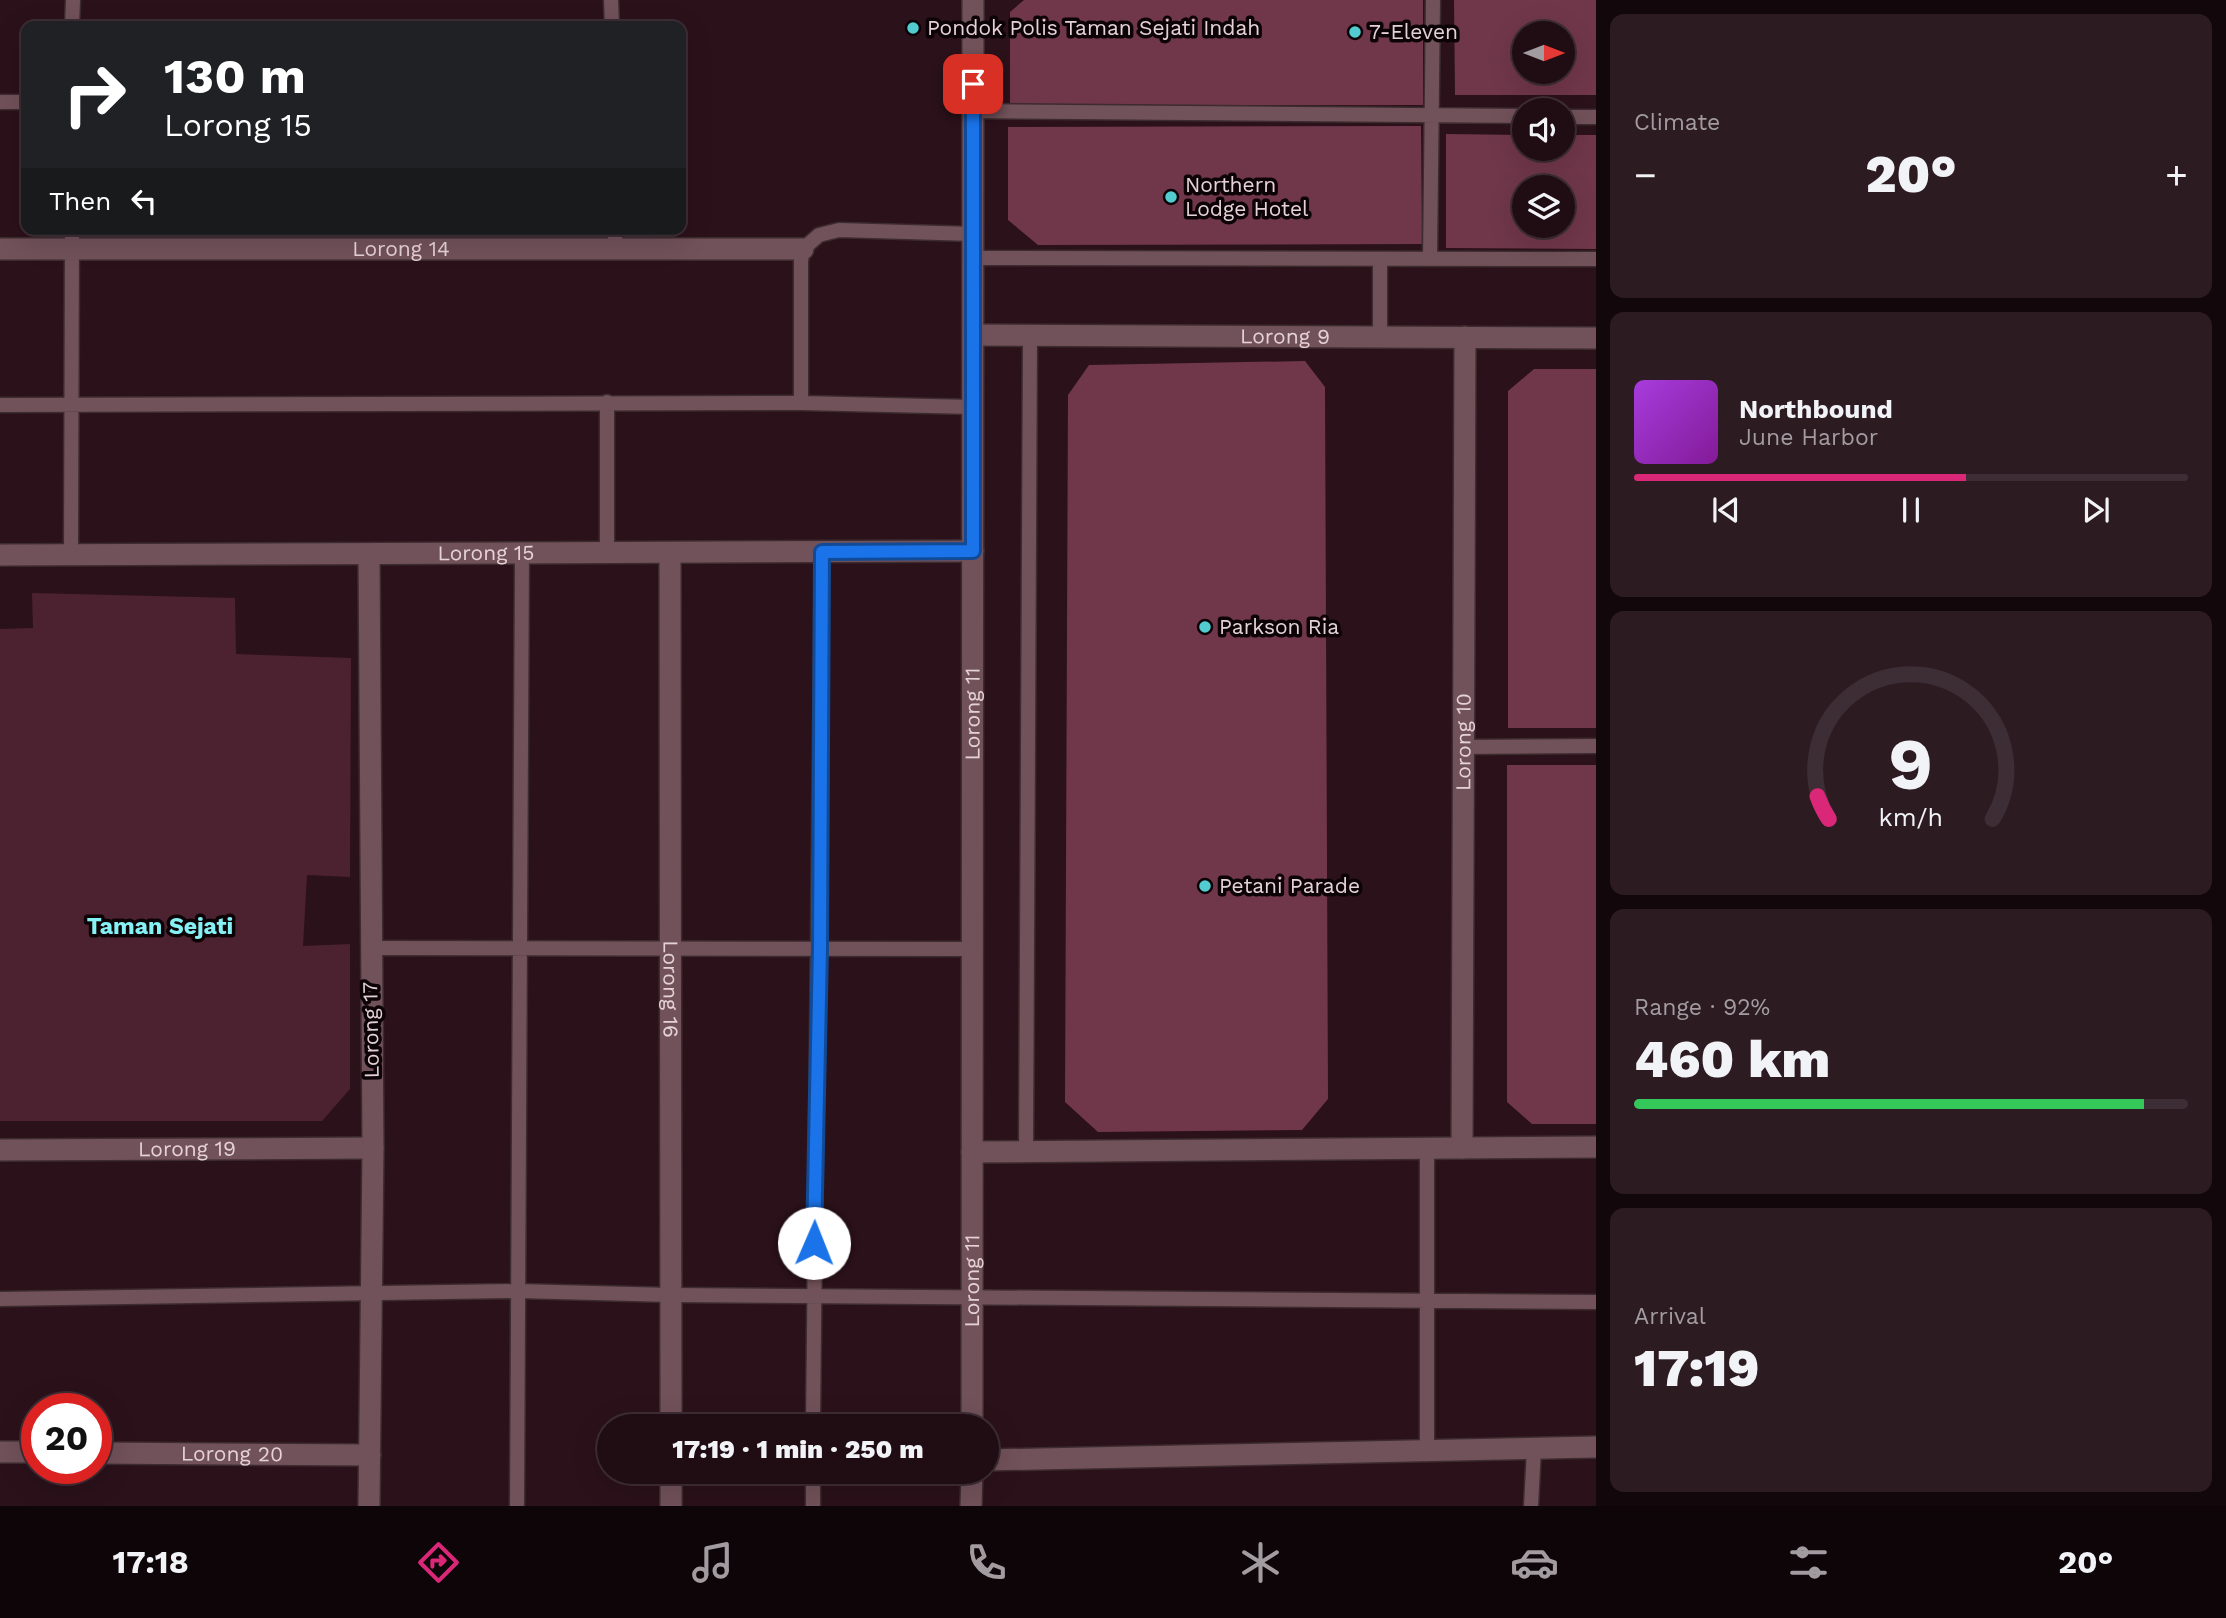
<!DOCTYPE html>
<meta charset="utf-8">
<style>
body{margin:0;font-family:"Work Sans",sans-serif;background:#2d1b22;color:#f1f3f6;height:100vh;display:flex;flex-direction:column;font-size:26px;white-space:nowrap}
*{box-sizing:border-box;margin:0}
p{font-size:23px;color:#a29ca0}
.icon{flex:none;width:38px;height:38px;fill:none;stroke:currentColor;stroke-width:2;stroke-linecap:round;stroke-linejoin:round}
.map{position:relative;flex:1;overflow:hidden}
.panel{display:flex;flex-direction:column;gap:14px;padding:14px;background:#12070b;width:630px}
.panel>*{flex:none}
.guide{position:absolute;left:21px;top:21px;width:665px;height:214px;border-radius:14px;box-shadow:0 7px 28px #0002,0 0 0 2px #3d2d34;background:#202124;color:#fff;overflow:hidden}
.needle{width:46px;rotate:90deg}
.controls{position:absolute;left:1512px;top:21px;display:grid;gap:14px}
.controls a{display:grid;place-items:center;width:63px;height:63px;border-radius:50%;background:#200d14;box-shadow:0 7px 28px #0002,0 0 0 2px #3d2d34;font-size:35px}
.speed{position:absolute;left:21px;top:1393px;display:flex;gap:14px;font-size:35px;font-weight:700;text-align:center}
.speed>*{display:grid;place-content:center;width:91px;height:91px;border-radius:50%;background:#200d14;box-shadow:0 7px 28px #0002,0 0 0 2px #3d2d34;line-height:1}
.speed .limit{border:10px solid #d22;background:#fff;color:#111}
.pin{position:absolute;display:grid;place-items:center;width:60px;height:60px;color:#fff;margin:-30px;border-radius:14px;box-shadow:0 4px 10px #0006}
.me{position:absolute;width:77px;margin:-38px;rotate:1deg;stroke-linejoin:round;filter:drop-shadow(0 0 5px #0008)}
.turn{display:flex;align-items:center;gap:24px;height:147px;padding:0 28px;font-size:32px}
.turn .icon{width:91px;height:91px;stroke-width:2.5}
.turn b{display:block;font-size:49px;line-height:60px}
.then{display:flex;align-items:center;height:66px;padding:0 28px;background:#0003;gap:14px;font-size:26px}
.big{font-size:52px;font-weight:800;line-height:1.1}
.panel .widget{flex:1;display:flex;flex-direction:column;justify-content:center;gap:10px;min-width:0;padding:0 24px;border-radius:14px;background:#2d1b22}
.panel .dial{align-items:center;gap:0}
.dial svg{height:182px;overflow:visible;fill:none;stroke:#3d2d34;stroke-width:7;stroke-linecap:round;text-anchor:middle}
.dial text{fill:#f1f3f6;stroke:none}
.song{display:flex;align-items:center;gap:21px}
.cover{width:84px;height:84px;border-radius:10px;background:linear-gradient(135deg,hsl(280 70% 55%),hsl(290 70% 35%))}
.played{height:7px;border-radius:4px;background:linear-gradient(90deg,#db2777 60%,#3d2d34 60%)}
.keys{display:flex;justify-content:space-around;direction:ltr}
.heat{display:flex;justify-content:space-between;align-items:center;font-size:38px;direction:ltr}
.charge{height:10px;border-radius:5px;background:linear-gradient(90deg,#34c759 92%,#3d2d34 0)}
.trip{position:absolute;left:597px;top:1414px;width:402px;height:70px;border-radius:35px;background:#200d14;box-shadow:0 7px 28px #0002,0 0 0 2px #3d2d34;font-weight:800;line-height:70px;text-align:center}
.menu{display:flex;height:112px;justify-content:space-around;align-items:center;background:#0d0508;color:#a29ca0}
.menu .icon{width:49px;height:49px}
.menu .active{color:#db2777}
.menu b{font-size:32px;color:#f1f3f6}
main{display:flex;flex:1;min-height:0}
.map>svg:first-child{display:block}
</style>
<main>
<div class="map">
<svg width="1596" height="1506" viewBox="0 0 1596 1506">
<rect width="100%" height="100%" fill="#2b111a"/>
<path fill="#4c2230" d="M32 593 235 598 236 654 351 658 350 877 307 875 303 946 350 944V1089L322 1121H0V629L33 628Z"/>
<path fill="#70374a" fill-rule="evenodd" d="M1024 0H1423V105L1010 106V12Z
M1454 0H1596V95H1455ZM1524 33H1563V72H1524Z
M1421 126 1422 244 1038 245 1008 220V127Z
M1446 134 1524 135V149H1563V135H1596V249L1446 248ZM1524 187H1563V226H1524Z
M1305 361 1325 387 1328 1099 1302 1130 1098 1132 1065 1102 1068 395 1089 365Z
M1534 369H1596V728H1508V391Z
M1507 765H1596V1124H1532L1507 1102Z"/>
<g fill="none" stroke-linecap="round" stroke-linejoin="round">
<g stroke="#3c2b2f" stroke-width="17">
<path id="lane" d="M611 0 612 26
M72 26 73 0
M0 102H26
M973 111 1524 116
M1563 117H1596
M615 229V249
M973 234 839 230 819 235 803 249 801 261V403L973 407
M973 258 1596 259
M1380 259V337
M1430 259 1433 0
M607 402V553
M0 405 801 403
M71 554 72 229
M1463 747 1596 746
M370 948 972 949
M1427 1148V1451
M1026 1153 1030 336
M0 1299 518 1291 671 1295 1596 1302
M813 1426 822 552
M517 1506 522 553
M813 1506V1472
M1531 1506 1534 1449"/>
</g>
<g stroke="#3c2b2f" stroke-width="24">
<g id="street">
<path id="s1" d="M0 249H803"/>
<path id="s2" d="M973 335 1596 338"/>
<path id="s3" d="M670 553 671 1426"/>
<path id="s4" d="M0 555 973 551"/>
<path id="s5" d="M1462 1148 1465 337"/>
<path id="s6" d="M0 1150 373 1148"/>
<path d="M972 1152 1596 1147"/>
<path id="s7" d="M972 1426 973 0"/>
<path d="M0 1452H37"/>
<path id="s8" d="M96 1453 370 1455"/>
<path d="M987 1460 1596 1447"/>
<path d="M671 1472V1506"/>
<path d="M369 1506 373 1148 369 554"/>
<path d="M971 1506 972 1472"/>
</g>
</g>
<use href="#lane" stroke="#71515a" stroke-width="14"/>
<use href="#street" stroke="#71515a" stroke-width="21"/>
</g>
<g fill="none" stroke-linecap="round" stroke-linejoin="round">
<g stroke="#114b97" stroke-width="18">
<path id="route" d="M814 1243 820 947 822 552 973 551V84"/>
</g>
<use href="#route" stroke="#1a73e8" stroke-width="12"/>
</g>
<g fill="#52ccd1" stroke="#0c0306" stroke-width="2.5">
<circle cx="913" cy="28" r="7"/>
<circle cx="1355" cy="32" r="7"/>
<circle cx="1171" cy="197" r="7"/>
<circle cx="1205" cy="627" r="7"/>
<circle cx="1205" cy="886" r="7"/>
</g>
<g text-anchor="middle" stroke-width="7" stroke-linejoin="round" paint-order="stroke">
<g font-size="21" fill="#e5d2d7" stroke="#0c0306" text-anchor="start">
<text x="927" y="35">Pondok Polis Taman Sejati Indah</text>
<text x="1369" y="39">7-Eleven</text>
<text x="1185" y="192">Northern<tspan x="1185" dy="24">Lodge Hotel</tspan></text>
<text x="1219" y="634">Parkson Ria</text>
<text x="1219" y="893">Petani Parade</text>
</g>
<g font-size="21" fill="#e5d2d7" stroke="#0c0306">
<text dy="7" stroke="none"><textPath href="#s1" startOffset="401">Lorong 14</textPath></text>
<text dy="7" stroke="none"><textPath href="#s2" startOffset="312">Lorong 9</textPath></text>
<text dy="7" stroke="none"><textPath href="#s4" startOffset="486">Lorong 15</textPath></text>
<text dy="7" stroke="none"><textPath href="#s7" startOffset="712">Lorong 11</textPath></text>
<text dy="7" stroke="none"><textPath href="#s5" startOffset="406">Lorong 10</textPath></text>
<text dy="7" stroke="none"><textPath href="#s3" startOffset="436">Lorong 16</textPath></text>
<text transform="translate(371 1030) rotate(-91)" y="7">Lorong 17</text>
<text dy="7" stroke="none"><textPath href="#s6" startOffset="187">Lorong 19</textPath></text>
<text dy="7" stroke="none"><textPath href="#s7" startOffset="145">Lorong 11</textPath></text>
<text dy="7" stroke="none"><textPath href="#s8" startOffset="136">Lorong 20</textPath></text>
</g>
<g font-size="23" font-weight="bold" fill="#85f1f5" stroke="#0c0306">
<text x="160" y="934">Taman Sejati</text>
</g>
</g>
</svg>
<div class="controls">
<a><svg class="needle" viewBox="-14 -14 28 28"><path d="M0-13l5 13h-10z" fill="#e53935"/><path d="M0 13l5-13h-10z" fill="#a29ca0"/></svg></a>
<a><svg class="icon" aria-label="sound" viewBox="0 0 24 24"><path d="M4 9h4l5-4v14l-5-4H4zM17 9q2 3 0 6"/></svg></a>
<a><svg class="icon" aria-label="layers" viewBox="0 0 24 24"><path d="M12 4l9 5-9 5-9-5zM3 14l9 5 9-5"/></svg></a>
</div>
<div class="speed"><div class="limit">20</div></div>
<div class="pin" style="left:973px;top:84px;background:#d93025"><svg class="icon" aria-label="arrive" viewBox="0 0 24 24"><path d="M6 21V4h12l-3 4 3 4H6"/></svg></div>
<svg class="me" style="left:814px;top:1243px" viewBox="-20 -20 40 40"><circle r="19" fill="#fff"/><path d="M0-13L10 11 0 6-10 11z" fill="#1a73e8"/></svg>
<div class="trip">17:19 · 1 min · 250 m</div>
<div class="guide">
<div class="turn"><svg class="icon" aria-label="right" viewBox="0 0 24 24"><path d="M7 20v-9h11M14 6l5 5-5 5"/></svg><div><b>130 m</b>Lorong 15</div></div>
<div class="then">Then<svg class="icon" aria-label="left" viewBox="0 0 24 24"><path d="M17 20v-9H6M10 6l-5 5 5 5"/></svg></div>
</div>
</div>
<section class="panel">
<div class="widget"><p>Climate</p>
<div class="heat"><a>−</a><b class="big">20°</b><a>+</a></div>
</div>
<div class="widget">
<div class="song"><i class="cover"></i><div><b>Northbound</b><p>June Harbor</p></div></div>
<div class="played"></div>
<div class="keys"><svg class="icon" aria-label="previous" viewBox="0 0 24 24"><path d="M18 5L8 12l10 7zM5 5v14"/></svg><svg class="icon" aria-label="pause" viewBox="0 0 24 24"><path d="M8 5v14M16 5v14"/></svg><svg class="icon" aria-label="next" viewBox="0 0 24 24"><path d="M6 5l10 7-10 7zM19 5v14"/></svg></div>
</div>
<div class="widget dial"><svg viewBox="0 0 100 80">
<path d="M14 69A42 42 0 1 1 86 69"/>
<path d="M14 69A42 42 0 0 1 9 59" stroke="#db2777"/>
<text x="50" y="56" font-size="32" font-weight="700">9</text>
<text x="50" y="72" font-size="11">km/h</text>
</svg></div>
<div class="widget"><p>Range · 92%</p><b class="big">460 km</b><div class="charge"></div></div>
<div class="widget"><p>Arrival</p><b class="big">17:19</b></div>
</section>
</main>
<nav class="menu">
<b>17:18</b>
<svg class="icon active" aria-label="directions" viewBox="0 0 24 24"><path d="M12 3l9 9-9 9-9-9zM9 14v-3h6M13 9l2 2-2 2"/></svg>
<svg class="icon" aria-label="music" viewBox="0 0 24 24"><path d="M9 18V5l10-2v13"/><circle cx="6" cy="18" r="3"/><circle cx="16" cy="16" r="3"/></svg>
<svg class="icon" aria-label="phone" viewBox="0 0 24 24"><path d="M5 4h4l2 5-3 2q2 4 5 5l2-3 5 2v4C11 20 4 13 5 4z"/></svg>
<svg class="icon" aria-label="climate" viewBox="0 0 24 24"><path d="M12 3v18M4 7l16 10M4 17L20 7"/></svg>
<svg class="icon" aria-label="car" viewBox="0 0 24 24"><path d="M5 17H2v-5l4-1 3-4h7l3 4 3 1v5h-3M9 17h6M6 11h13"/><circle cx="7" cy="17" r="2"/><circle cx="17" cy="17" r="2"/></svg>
<svg class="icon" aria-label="filters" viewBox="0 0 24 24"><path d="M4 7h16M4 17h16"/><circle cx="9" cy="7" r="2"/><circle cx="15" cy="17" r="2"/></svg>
<b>20°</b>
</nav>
